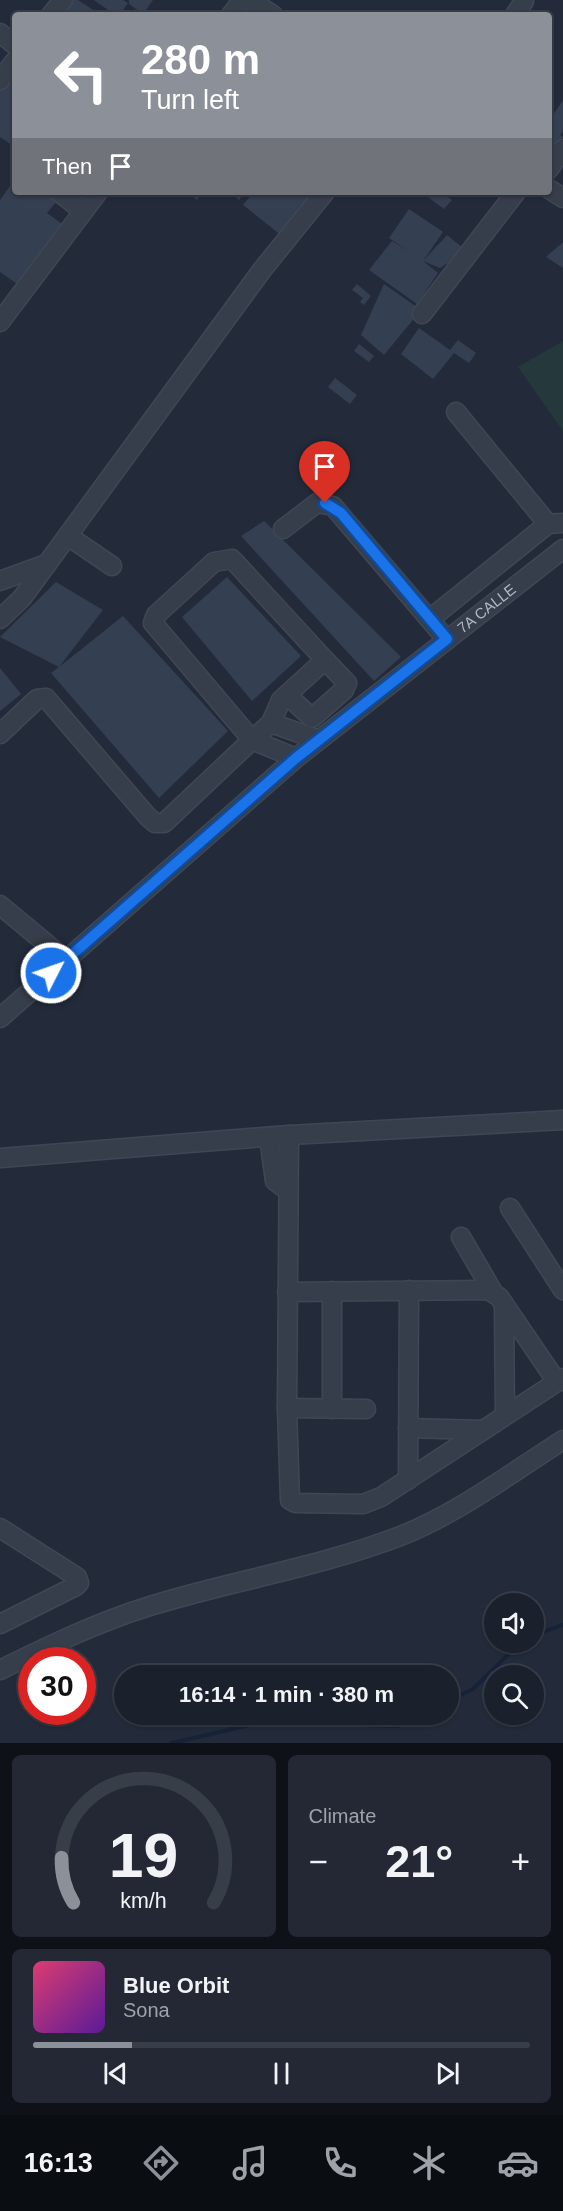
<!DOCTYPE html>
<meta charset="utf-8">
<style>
body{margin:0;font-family:Helvetica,sans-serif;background:#232834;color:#f1f3f6;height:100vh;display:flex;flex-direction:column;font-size:22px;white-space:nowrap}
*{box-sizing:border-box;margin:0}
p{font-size:20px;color:#9fa3a9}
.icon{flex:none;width:33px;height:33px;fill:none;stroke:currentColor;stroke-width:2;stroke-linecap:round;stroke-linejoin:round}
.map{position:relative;height:1743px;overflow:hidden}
.sheet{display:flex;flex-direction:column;gap:12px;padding:12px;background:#0e1218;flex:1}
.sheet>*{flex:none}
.top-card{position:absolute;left:12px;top:12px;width:540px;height:183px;border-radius:6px;box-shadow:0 2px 4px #0004,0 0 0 2px #383e48;background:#8c9099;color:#fff;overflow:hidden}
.buttons{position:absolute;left:484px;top:1593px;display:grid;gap:12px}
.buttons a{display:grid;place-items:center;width:60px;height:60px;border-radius:50%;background:#1a202c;box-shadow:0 2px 4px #0004,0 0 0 2px #383e48;font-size:30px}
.speed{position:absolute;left:18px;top:1647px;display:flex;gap:12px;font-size:30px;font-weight:700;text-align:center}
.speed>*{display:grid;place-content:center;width:78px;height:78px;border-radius:50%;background:#1a202c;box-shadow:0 2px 4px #0004,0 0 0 2px #383e48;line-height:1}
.speed .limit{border:9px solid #d22;background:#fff;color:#111}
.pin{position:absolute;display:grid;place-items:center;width:51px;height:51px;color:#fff;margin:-62px -26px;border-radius:50% 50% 50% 0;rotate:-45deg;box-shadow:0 0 6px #0007}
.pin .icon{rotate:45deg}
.me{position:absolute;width:66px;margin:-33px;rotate:49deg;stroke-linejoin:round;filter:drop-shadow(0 0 4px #0008)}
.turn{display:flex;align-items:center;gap:21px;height:126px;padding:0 30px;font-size:27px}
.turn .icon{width:78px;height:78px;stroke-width:2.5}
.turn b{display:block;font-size:42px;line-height:51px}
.then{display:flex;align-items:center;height:57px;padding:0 30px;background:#0003;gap:12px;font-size:22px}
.big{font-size:45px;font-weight:600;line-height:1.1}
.sheet .card{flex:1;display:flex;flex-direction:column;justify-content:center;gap:9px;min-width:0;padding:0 21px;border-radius:9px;background:#232834}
.sheet .dial{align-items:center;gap:0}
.dial svg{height:156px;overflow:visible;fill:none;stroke:#383e48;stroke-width:7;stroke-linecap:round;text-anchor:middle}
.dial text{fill:#f1f3f6;stroke:none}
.song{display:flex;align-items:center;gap:18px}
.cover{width:72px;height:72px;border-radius:9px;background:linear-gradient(135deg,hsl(340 70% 55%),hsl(270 70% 35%))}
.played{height:6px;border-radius:3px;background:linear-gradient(90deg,#8c9099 20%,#383e48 20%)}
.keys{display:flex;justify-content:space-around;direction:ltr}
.heat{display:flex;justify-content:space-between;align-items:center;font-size:33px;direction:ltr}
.sheet .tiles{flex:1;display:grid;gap:12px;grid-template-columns:1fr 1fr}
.card:last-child{grid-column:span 2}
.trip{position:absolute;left:114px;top:1665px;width:345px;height:60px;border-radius:30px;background:#1a202c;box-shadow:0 2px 4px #0004,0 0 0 2px #383e48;font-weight:600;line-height:60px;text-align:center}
.dock{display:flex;height:96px;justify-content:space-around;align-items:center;background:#0a0d12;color:#9fa3a9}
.dock .icon{width:42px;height:42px}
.dock .active{color:#8c9099}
.dock b{font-size:27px;color:#f1f3f6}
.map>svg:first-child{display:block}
</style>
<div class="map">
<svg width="563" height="1743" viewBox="0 0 563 1743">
<rect width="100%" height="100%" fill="#232b3b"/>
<path fill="#25383c" d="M563 341V431L518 367Z"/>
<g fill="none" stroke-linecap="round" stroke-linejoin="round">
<path stroke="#162238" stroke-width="4" d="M534 1635 563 1625
M448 1701 473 1689 521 1642
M172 1743 263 1722 397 1726 421 1714"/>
</g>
<path fill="#353f52" d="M72 0H78L101 15H62Z
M94 0H123L128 3 121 13 123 15H115Z
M129 0H153L143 14 129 4Z
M9 74 15 76V147L0 137V86Z
M563 100V131L560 135 563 137 549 157V121Z
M15 179V192H44L57 201 47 213 66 227 20 286 0 272V200Z
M186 192H202L197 200Z
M230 192H246L239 200Z
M254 192H316L282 236 243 205Z
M426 192H442L452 200 444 209 424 194Z
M409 209 443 232 423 261 447 235 467 251 440 268 423 261 438 273 417 304 369 270 392 241 410 252 389 238Z
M563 242V268L546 257Z
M357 284 371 296 364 305 360 302 363 298 352 290Z
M384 284 421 310 384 355 361 335Z
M419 328 450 350 458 340 476 353 469 363 454 353 433 379 401 354Z
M359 344 374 356 369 362 354 351Z
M335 378 357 395 350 404 328 387Z
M264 521 401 657 374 681 241 536Z
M227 577 301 656 252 701 182 617Z
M56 582 103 610 59 667 123 616 228 731 159 798 51 673 59 667 0 637Z
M0 668 21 694 0 711Z"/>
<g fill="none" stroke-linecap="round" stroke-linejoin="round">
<g stroke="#404754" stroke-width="21">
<g id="minor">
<path d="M250 0 273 15"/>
<path d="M51 15 63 0"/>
<path d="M231 15 242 0"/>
<path d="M515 15 524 1"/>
<path d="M0 33 15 45"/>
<path d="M0 80 15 61"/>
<path d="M549 169 563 149"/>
<path d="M549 189 563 198"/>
<path d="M59 192 83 211"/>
<path d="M422 314 516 192"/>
<path d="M0 322 98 192"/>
<path d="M456 412 548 524"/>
<path d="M283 529 317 503 333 506 447 640"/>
<path d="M68 536 112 566"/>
<path d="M0 581 46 564"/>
<path d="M0 619 22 598 262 270 325 192"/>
<path d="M430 619 548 524 563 523"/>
<path d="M287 695 312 718 344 690 347 683 325 660"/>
<path d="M271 723 319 740"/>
<path d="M0 734 37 699 46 698 148 817 155 823H164L252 740 153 623 156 615 214 562 232 559 325 660 281 700 271 723 252 740 296 758"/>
<path d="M0 905 66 960"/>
<path id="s1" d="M0 1018 296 758 563 549"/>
<path d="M289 1135 287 1408 290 1500 296 1503 363 1504 381 1497 563 1378"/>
<path d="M269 1137 275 1181 288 1191"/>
<path d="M0 1158 289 1135 563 1120"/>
<path d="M510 1208 563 1290"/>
<path d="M461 1237 493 1292"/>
<path d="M332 1291V1409"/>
<path d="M287 1292 488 1290 499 1297 557 1382"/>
<path d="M504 1304 505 1414"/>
<path d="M287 1408 366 1409"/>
<path d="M408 1428 481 1430"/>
<path d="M408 1480 409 1290"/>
<path d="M0 1528 77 1577 79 1583 76 1586 0 1624"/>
<path d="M0 1670C48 1646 98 1622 150 1606 234 1580 321 1567 403 1535 460 1512 511 1473 563 1440"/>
</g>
</g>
<use href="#minor" stroke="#363e4b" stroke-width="18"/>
</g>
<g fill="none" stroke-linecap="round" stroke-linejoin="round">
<g stroke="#114b97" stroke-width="15">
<path id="route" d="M51 973 296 758 447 639 341 513 325 503"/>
</g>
<use href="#route" stroke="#1a73e8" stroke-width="10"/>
</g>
<g text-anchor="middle" stroke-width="6" stroke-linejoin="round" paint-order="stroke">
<g font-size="15" fill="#b2b8c7" stroke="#1c2330">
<text dy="5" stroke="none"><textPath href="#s1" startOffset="636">7A CALLE</textPath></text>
</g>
</g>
</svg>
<div class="buttons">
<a><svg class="icon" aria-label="sound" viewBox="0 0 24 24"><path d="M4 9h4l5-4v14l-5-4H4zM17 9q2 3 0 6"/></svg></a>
<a><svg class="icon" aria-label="search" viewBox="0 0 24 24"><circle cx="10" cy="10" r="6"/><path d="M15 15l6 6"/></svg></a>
</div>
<div class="speed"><div class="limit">30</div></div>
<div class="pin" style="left:325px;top:503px;background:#d93025"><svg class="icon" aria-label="arrive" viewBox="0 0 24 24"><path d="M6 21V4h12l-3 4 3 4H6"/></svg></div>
<svg class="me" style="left:51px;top:973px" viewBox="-20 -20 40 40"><circle r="17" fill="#1a73e8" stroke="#fff" stroke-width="3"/><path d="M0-11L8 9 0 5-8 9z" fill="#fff"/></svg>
<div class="trip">16:14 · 1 min · 380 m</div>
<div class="top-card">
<div class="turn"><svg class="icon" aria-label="left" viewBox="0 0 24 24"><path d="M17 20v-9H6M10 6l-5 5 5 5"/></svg><div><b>280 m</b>Turn left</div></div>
<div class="then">Then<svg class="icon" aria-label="arrive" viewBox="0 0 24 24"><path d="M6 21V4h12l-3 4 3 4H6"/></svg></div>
</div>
</div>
<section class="sheet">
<div class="tiles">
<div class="card dial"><svg viewBox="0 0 100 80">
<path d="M14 69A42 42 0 1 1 86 69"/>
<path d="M14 69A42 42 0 0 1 8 46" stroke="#8c9099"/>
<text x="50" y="56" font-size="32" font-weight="700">19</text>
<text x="50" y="72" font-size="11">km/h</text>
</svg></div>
<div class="card"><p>Climate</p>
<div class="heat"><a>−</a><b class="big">21°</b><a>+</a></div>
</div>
<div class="card">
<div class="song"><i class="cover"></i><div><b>Blue Orbit</b><p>Sona</p></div></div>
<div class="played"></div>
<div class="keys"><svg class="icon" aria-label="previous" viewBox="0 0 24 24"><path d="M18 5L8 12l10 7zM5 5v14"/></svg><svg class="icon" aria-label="pause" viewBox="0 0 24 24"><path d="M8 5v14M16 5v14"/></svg><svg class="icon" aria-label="next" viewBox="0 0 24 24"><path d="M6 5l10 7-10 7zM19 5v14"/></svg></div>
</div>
</div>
</section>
<nav class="dock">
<b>16:13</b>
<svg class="icon active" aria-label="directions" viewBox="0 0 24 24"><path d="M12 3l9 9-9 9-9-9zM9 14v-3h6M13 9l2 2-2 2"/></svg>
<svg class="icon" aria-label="music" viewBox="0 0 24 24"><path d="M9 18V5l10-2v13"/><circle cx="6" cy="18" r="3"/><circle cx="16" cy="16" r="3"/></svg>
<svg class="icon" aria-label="phone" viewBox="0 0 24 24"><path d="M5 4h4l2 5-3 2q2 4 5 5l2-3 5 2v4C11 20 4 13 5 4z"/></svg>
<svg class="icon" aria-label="climate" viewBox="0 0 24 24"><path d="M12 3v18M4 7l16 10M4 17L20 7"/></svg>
<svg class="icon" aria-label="car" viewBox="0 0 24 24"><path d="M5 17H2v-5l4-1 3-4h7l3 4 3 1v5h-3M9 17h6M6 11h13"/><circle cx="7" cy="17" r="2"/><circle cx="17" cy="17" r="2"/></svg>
</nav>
